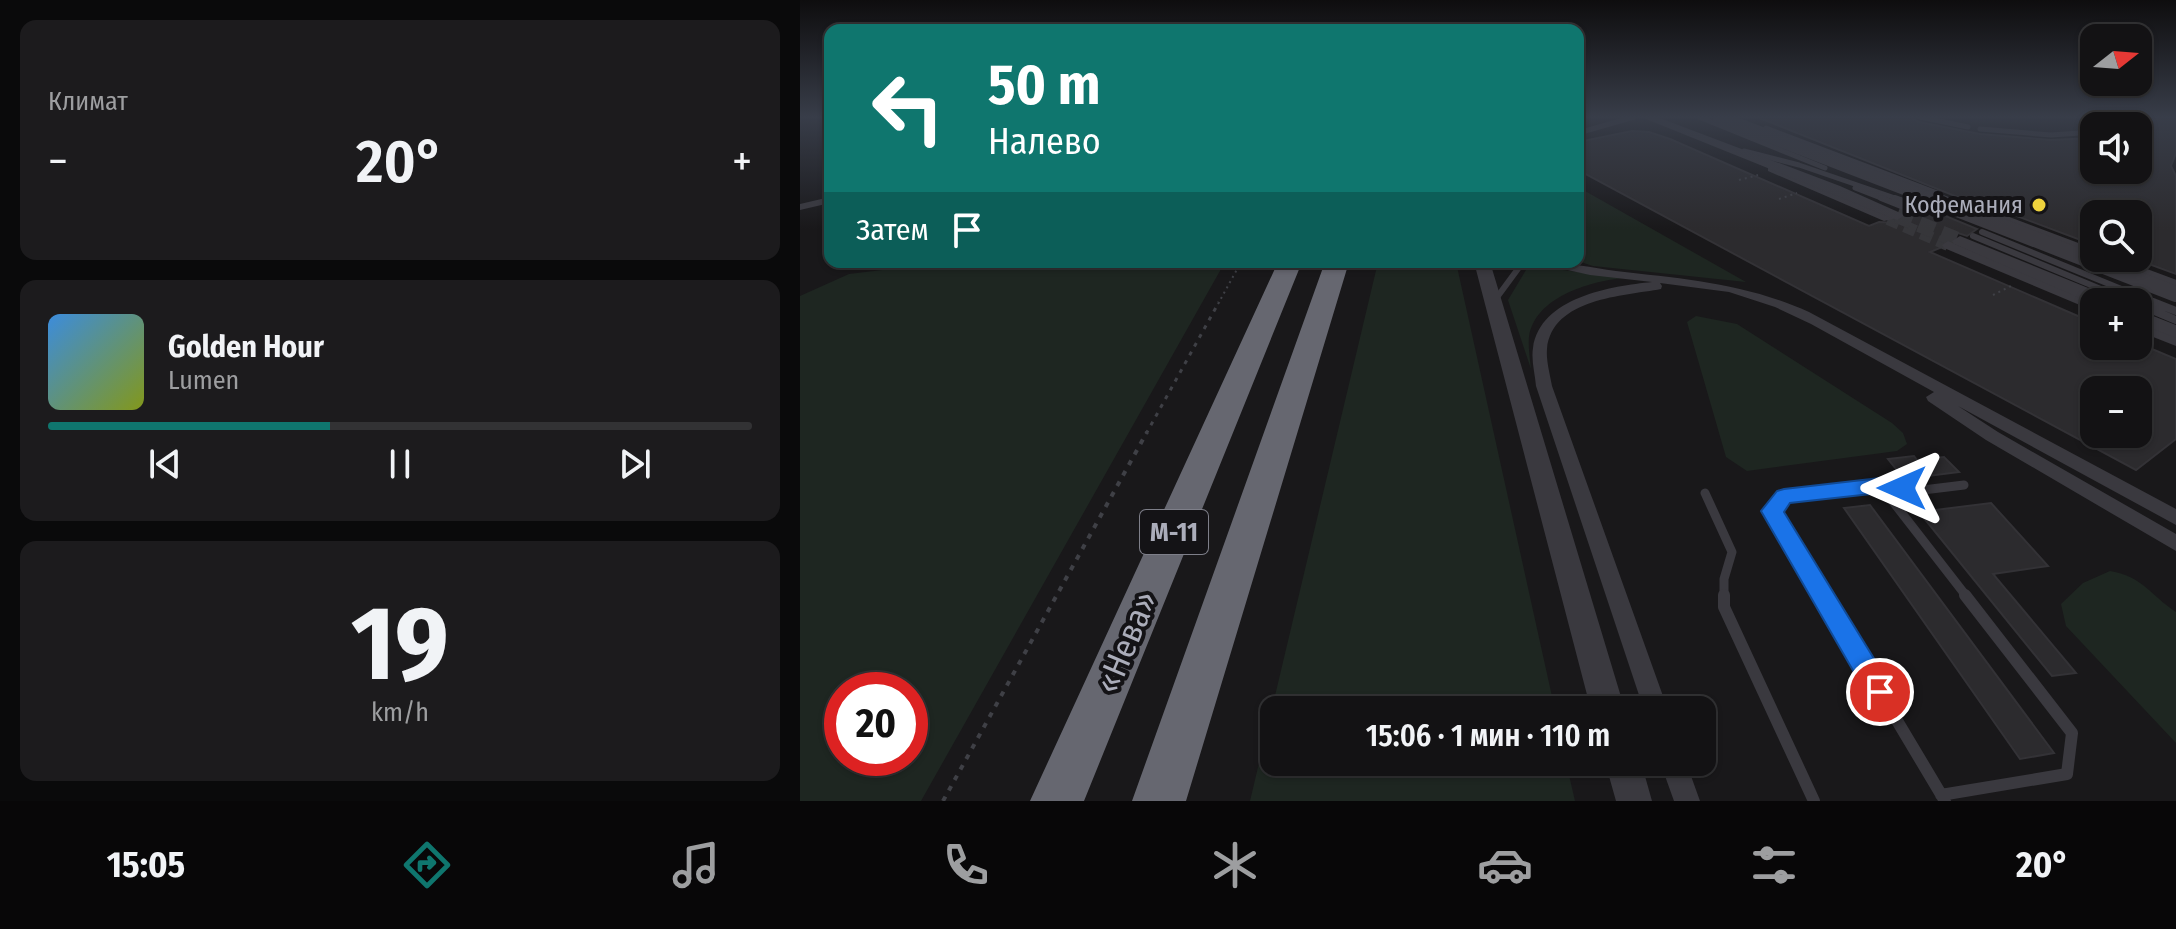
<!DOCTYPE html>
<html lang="ru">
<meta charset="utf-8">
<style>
body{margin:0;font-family:"Fira Sans Condensed",sans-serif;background:#1c1b1d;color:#f1f3f6;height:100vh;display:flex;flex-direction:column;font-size:30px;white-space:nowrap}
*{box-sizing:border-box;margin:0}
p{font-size:26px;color:#9d9ea0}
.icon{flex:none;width:44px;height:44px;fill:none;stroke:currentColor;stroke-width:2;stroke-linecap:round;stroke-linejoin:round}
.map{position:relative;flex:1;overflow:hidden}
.side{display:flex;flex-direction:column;gap:20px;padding:20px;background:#0a0a0b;width:800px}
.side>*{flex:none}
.guide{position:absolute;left:24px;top:24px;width:760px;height:244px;border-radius:16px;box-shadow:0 2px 6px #0004,0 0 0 2px #323234;background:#0f766e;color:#fff;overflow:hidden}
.needle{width:52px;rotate:73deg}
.controls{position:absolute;left:1280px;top:24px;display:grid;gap:16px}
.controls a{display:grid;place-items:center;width:72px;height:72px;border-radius:16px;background:#131214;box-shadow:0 2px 6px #0004,0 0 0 2px #323234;font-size:40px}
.speed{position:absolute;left:24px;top:672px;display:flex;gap:16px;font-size:40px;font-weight:700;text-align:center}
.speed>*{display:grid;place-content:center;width:104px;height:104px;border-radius:50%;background:#131214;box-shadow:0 2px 6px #0004,0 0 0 2px #323234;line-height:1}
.speed .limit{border:12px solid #d22;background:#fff;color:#111}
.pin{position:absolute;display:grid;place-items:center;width:68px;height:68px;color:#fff;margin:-34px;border:4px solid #fff;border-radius:50%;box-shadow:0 2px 8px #0007}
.me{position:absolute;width:88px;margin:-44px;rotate:270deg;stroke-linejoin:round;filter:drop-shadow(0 0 6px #0008)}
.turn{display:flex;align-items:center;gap:28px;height:168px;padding:0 32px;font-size:36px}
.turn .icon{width:104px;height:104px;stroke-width:2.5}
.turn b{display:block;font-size:56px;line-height:68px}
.then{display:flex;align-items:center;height:76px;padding:0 32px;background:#0003;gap:16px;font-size:30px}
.big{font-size:60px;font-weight:600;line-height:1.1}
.side .widget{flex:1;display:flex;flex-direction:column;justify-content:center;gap:12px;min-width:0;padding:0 28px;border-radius:16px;background:#1c1b1d}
.side .dial{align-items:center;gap:0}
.dial b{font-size:104px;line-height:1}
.song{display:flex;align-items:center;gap:24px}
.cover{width:96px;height:96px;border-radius:12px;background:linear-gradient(135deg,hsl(210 70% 55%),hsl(70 70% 35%))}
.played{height:8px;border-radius:4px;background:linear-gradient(90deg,#0f766e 40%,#323234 40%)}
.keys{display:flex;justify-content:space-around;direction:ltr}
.heat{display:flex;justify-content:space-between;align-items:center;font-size:44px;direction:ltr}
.trip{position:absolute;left:460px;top:696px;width:456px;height:80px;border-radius:16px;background:#131214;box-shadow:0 2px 6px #0004,0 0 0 2px #323234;font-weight:600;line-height:80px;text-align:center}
.tabs{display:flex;height:128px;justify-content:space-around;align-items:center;background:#080708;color:#9d9ea0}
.tabs .icon{width:56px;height:56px}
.tabs .on{color:#0f766e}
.tabs b{font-size:36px;color:#f1f3f6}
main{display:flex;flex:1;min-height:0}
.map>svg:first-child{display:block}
</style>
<main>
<section class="side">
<div class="widget"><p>Климат</p>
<div class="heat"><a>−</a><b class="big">20°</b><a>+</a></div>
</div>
<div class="widget">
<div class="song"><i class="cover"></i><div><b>Golden Hour</b><p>Lumen</p></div></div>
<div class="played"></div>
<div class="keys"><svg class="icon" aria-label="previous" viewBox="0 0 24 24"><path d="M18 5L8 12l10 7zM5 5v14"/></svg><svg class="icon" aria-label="pause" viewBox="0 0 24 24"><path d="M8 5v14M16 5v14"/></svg><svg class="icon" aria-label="next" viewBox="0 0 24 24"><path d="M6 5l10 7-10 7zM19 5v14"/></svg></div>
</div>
<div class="widget dial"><b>19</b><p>km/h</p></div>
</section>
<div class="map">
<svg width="1376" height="801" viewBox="0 0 1376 801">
<rect width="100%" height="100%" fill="#19181a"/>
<path fill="#1e2621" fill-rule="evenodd" d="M778 187 946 282 793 266 778 261Z
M101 262H425L121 801H0V296L49 274 82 270ZM42 690H110V758H42Z
M578 262H656L755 710H474V762H766L775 801H450Z
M736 263 756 269 822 278C789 282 735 297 729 337 728 347 730 359 731 369L708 300 729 265Z
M896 316 937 324 1092 423 1103 433 1107 444 1097 451 947 471 926 457 887 322Z
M1310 571C1344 577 1350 595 1376 612V743L1266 626 1261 604 1283 583Z"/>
<path fill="#2c2b2e" stroke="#333236" stroke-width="2" fill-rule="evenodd" d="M957 117H1110L1119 122 1180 134 1251 140 1294 138V170H1338V125L1362 117H1376V153L1371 166 1376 176V274L1338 260V214H1294V245L1166 197 1160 198Z
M832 131 849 132 870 139 1069 226 1079 222 1099 223 1124 207 1177 229 1167 236 1158 233 1146 238 1139 244 1140 248 1130 252 1294 323V346H1345L1376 359V439L1336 470 778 170V142ZM1294 390H1338V434H1294Z
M1114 456 1117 460 1144 457 1159 472 1104 479 1088 459Z
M1191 503 1248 566 1193 574 1276 673 1252 676 1119 512Z
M1070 505 1254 753 1220 759 1044 508Z"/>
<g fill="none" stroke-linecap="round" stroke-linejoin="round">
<path stroke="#36363a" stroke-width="12" stroke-dasharray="12 6" stroke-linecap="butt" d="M1088 219 1148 245"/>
<path stroke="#36363a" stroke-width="16" stroke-dasharray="16 8" stroke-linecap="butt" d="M1097 215 1160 241"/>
<path stroke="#3f4046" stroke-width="2" stroke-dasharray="2 4" stroke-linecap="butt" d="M939 180 958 175
M979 199 997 193
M1193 295 1211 286
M418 304 441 262"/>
<path stroke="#3f4046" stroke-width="3" stroke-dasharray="4 6" stroke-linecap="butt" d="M346 434 419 302"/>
<path stroke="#3f4046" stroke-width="4" stroke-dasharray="5 7" stroke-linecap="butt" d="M143 801 347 432"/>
<path stroke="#3a393f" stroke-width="5" d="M899 117 1025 168
M1120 117 1168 127
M1318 126 1344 117
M1180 129 1251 135 1294 132
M778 133 834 117
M944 151 999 165 1101 200
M1055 188 1086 200"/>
<path stroke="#3a393f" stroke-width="6" d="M1081 198 1111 210
M1095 198 1118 206
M1182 232 1358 304
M1173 236 1332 302
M1309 258 1376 283
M695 300 723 262"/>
<path stroke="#3a393f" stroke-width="8" d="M1353 302 1376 311
M1338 304 1376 320"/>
<path stroke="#3a393f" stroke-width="9" d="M1080 485 1167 597
M905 493 932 552 924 579V597
M1023 597 972 511 984 496 1080 485 1123 490 1164 485"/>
<path stroke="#3a393f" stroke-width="12" d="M924 595V607L1014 801
M1022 595 1145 801
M1141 795 1267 774 1272 733 1165 595"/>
<path fill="#3a393f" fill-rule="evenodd" d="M971 166 1092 217 1094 219 1084 221 968 171V167Z
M30 197V203L0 210V204Z
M1148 241 1294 302V311L1144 248 1142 245Z
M743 262C768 262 792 268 816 271 885 279 944 283 1009 312L1376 509V525L1158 406 1198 432 1376 534V551L1186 440 1128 401 1126 397 1134 392 1011 324 975 307 929 292 860 283 862 286 861 289C824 296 752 298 747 349 746 361 750 374 752 386L868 710H844L736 386C735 374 731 360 733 348 740 297 812 286 852 282L790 275 745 265Z
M1338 322 1376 337V346L1338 331Z
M860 762H886L900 801H874Z"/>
<path fill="#3a393f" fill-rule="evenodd" d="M841 117H857L1040 186 1105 215 1097 220 1092 218Z
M1160 236 1313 298 1315 302 1294 304 1154 244 1152 241Z
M674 262H690L825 710H791Z
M1338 310 1376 325V338L1338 323Z
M805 762H841L852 801H816Z"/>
<path fill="#666770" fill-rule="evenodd" d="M478 262H502L284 801H230Z
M525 262H549L386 801H332Z"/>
<path stroke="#3a393f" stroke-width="5" d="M966 128 1140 194"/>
<path stroke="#3a393f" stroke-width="6" d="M1164 203 1294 252"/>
<path stroke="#3a393f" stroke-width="13" d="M919 117 1134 200"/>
<path stroke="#3a393f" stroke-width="16" d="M1129 198 1376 294"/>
</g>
<linearGradient id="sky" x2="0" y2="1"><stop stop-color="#0e0d0e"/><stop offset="0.51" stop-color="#383d49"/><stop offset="1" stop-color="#383d49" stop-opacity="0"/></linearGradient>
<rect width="1376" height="229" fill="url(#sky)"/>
<path fill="#1a73e8" stroke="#114b97" stroke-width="2" d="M1080 478 1109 482 1112 488 1109 493H1080L990 503 984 512 1089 683 1093 692 1089 700 1080 704 1070 700 961 511 977 491 984 489Z"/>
<circle fill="#eed23d" stroke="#141316" stroke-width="3" cx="1239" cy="205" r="8"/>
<g text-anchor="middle" stroke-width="8" stroke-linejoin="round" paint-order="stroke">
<g font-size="24" fill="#abadba" stroke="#141316" text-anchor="end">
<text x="1223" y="213">Кофемания</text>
</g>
<rect fill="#141316" stroke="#7e7f89" stroke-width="2" x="340" y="510" width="68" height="44" rx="6"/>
<g font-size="26" font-weight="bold" fill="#abadba">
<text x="374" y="541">М-11</text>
</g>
<g font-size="34" fill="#abadba" stroke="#141316">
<text transform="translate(326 642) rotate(-67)" y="12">«Нева»</text>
</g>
</g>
</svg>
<div class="controls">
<a><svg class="needle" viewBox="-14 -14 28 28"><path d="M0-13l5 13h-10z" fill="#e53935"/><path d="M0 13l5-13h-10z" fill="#9d9ea0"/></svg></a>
<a><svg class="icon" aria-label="sound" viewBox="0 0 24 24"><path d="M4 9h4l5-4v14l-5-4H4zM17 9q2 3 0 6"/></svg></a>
<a><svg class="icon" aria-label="search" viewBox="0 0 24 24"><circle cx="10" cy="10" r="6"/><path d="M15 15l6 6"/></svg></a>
<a>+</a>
<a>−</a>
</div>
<div class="speed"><div class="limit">20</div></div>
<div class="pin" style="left:1080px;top:692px;background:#d93025"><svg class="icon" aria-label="arrive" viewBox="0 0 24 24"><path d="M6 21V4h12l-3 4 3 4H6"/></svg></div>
<svg class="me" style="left:1102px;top:488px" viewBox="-20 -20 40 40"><path d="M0-17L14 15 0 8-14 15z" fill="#1a73e8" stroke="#fff" stroke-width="4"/></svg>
<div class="trip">15:06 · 1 мин · 110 m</div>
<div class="guide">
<div class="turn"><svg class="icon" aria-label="left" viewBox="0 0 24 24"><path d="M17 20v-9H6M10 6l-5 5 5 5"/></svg><div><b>50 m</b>Налево</div></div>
<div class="then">Затем<svg class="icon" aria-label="arrive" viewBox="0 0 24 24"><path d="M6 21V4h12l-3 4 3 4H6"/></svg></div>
</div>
</div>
</main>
<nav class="tabs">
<b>15:05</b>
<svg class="icon on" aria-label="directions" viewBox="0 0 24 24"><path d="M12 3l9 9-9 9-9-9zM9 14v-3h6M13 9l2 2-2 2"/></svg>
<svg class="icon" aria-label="music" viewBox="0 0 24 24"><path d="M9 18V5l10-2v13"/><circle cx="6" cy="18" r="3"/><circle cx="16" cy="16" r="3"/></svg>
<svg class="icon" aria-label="phone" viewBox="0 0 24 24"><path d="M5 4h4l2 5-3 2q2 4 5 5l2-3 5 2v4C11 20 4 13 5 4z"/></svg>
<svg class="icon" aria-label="climate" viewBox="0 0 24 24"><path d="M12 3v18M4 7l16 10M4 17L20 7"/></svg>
<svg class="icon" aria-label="car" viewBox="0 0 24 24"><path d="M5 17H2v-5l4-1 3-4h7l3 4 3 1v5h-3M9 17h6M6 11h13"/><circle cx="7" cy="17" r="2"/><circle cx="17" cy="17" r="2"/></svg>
<svg class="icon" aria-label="filters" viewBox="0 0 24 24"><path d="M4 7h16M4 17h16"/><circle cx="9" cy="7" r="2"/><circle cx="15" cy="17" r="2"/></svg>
<b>20°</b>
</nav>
